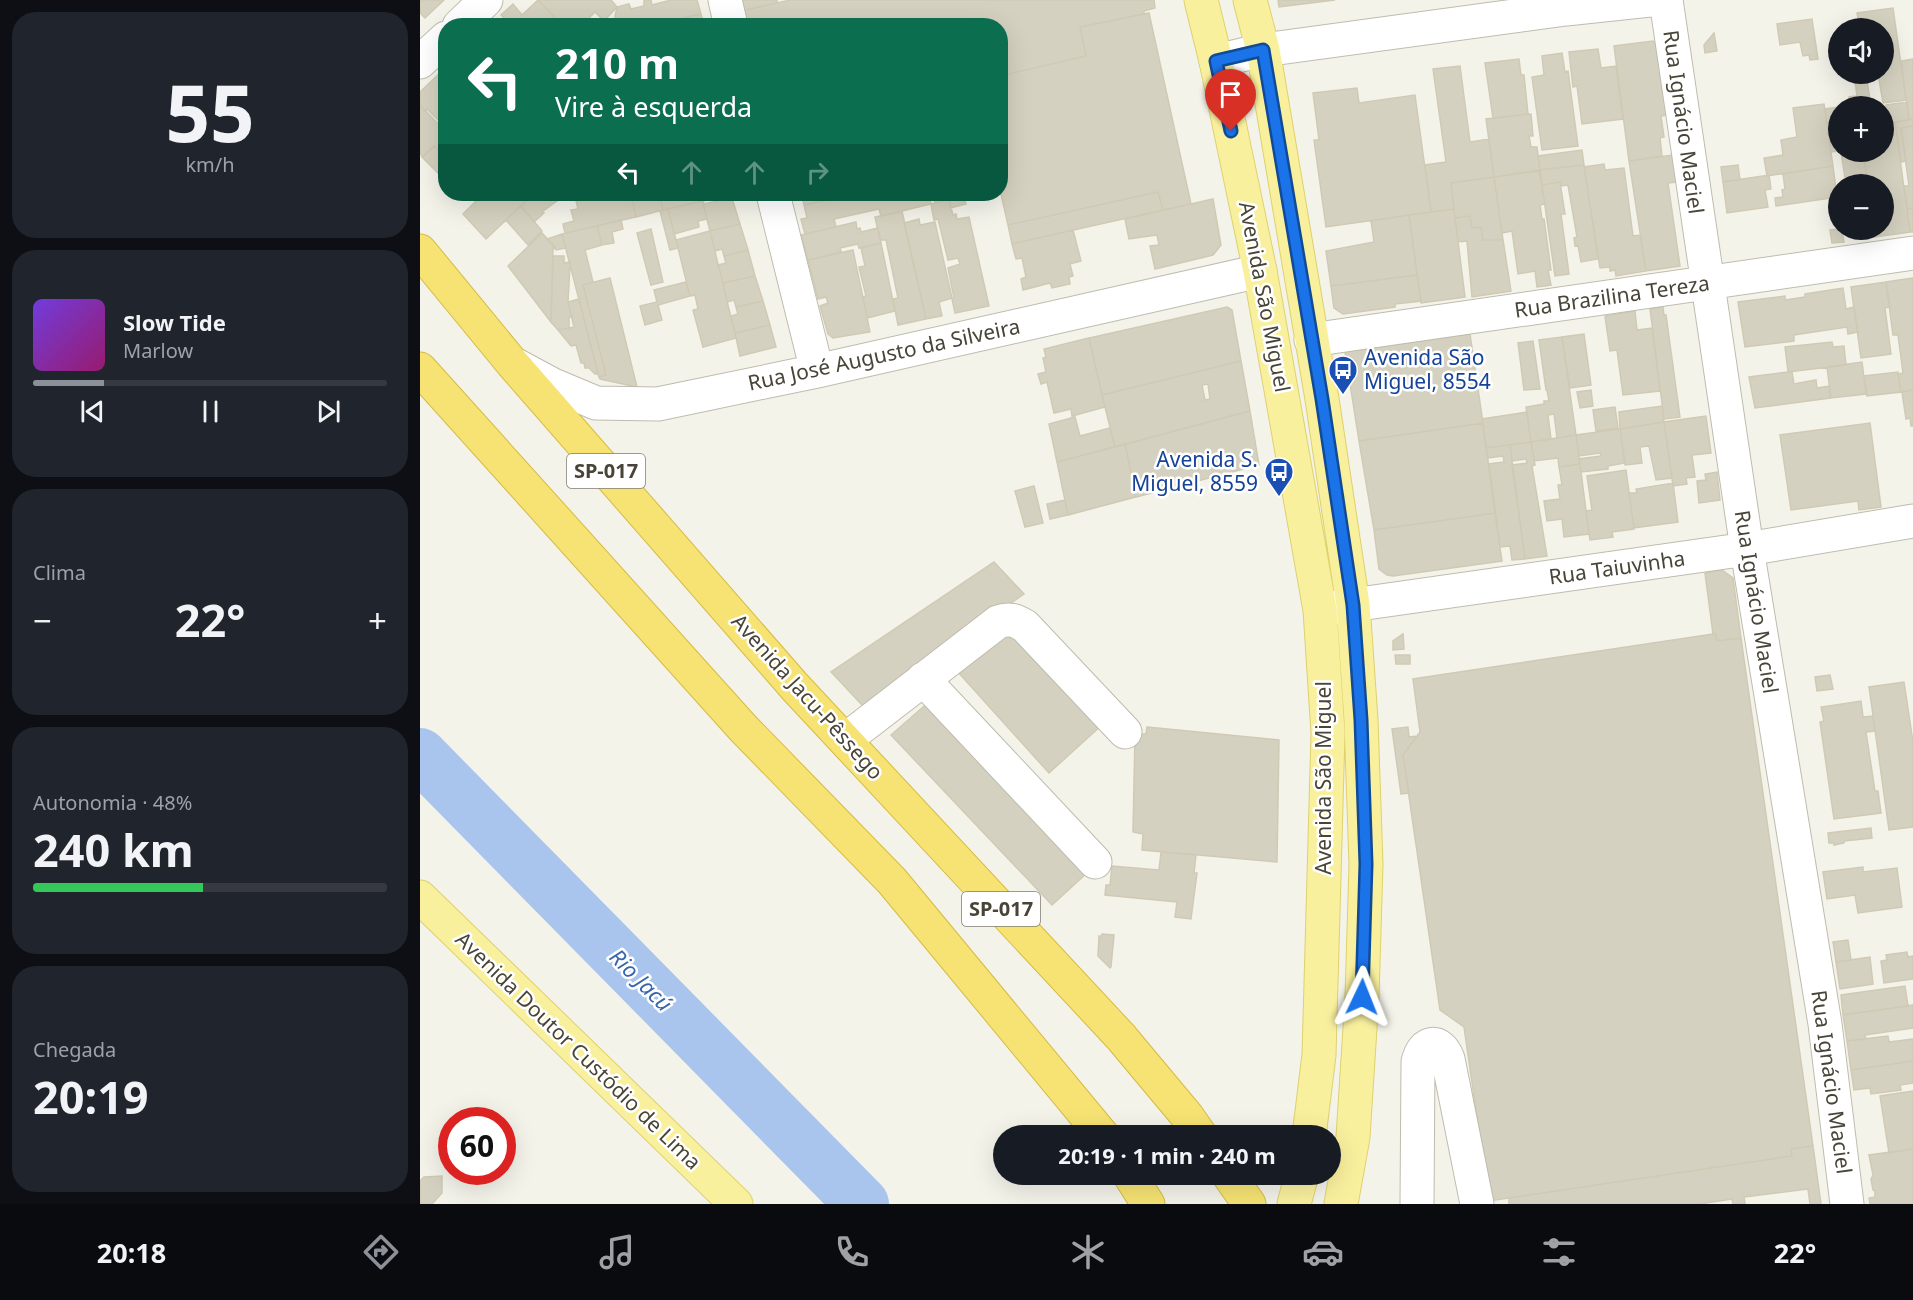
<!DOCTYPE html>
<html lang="pt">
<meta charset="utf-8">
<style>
body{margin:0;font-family:"Noto Sans",sans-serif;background:#20242c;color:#f1f3f6;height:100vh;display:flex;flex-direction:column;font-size:22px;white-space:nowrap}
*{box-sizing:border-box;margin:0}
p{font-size:20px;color:#9ea1a6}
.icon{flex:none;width:33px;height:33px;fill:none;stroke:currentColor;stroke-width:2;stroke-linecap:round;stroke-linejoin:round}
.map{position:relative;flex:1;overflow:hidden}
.drawer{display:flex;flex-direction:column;gap:12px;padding:12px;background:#0d0f14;width:420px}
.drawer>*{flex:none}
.hud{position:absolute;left:18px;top:18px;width:570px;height:183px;border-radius:24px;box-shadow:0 6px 24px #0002;background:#0b6e4f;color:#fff;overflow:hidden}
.controls{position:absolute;left:1408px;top:18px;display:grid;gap:12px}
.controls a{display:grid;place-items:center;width:66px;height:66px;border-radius:50%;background:#171b24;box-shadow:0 6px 24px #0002;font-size:30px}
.speed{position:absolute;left:18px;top:1107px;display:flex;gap:12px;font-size:30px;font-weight:700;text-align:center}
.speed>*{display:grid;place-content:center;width:78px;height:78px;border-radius:50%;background:#171b24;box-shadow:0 6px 24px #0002;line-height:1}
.speed .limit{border:9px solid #d22;background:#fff;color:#111}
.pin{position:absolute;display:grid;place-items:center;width:51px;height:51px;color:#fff;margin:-62px -26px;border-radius:50% 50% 50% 0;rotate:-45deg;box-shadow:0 0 6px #0007}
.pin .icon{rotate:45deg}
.me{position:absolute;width:66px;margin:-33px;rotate:2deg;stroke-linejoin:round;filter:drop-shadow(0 0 4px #0008)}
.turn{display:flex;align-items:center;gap:21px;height:126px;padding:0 18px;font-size:27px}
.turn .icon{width:78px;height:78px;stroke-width:2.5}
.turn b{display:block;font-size:42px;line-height:51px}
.lanes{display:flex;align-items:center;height:57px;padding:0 18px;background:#0003;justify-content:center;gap:30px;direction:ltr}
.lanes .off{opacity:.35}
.big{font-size:45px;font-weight:700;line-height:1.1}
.drawer .card{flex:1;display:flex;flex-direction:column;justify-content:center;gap:9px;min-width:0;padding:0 21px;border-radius:24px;background:#20242c}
.drawer .dial{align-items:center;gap:0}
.dial b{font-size:78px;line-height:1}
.song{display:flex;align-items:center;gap:18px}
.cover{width:72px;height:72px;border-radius:9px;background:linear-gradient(135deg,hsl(260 70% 55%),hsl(320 70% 35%))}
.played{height:6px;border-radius:3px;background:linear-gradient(90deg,#8c9099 20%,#363941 20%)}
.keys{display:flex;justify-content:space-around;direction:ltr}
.heat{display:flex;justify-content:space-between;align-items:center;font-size:33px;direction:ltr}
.charge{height:9px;border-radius:4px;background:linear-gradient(90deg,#34c759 48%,#363941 0)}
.trip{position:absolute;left:573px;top:1125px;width:348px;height:60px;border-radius:30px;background:#171b24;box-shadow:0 6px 24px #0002;font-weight:700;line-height:60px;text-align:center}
.tabs{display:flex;height:96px;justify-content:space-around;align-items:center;background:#090b0e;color:#9ea1a6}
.tabs .icon{width:42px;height:42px}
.tabs .selected{color:#8c9099}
.tabs b{font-size:27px;color:#f1f3f6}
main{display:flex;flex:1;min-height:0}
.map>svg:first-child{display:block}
</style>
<main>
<section class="drawer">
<div class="card dial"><b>55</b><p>km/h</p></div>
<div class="card">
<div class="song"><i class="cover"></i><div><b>Slow Tide</b><p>Marlow</p></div></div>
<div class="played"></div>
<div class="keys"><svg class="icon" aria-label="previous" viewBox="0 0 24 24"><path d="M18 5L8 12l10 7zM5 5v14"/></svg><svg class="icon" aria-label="pause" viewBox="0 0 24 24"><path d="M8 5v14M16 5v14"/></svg><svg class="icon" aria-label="next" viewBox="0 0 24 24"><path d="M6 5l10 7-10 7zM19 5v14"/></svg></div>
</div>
<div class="card"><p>Clima</p>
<div class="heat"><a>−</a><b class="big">22°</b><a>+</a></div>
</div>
<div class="card"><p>Autonomia · 48%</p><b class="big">240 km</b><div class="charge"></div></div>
<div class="card"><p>Chegada</p><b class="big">20:19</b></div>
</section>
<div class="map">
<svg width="1493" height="1204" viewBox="0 0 1493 1204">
<rect width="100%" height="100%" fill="#f4f3ea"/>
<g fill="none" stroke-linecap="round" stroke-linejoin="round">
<path stroke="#aac5ed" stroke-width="54" d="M0 755 442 1204"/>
</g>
<path fill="#d5d1c0" stroke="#d0cab4" stroke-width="1.5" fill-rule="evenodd" d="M0 0H24L5 18 0 13Z
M118 0 143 26H92L81 15 93 4 102 15Z
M118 0H191L197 7 184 21 175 12 165 22 168 26H143Z
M224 0H231L232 5 251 0H277L281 14 226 26H196L195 16 197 7 209 4 211 9 224 6Z
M314 0H357V3L317 12Z
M370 0H734L735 8 724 11V14L660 27 666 56 580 76V26H321L317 12Z
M858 0H915L859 7Z
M1473 8 1486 100 1463 103 1458 74H1464V28H1440L1437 13Z
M729 13 771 204 743 210 738 192 588 225 580 190V76L666 56 660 27Z
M281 14 284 26H226Z
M1392 19 1398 59 1390 60 1389 55 1383 56 1380 42 1360 45 1357 24Z
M1294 33 1297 51 1285 53 1284 45Z
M1233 41 1237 46 1248 115 1241 116 1244 137 1240 138 1242 156 1209 161 1194 46Z
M1178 49 1181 68 1196 66 1203 119 1162 124 1157 86 1153 87 1149 52Z
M1142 53 1145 72 1148 71 1158 146 1122 150 1112 77 1124 75 1122 56Z
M1099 59 1101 75H1104L1108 114 1073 118 1065 63Z
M1493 59V119L1489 120 1481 61Z
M1040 66 1050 142 1069 139 1074 177 1031 183 1034 209 1011 212 1005 165 1026 162 1013 69Z
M22 71 26 75V128L7 109 5 111 0 105V92Z
M1434 74H1446L1451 106H1420L1430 105 1429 97 1437 96Z
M937 88 939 103 995 95 1011 212 906 227 894 140H899L893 93Z
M1487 102 1489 120 1464 124V109L1466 108V105Z
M1404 104 1413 166 1347 176 1344 158 1363 155 1361 140 1377 137 1373 108Z
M0 105 26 132V143L18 150 14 146 3 157 0 154Z
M1419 107V130L1408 132 1405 109Z
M1111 114 1113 136H1109L1111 147H1117L1120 170 1074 177 1066 119Z
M1493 119V126L1481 128 1486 161 1481 162 1475 122Z
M1475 122 1490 232 1455 237 1454 230H1464V184H1448L1443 152H1464V124Z
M1493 126V208L1487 209 1484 186H1489L1481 128Z
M1419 130V151L1411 152 1408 132Z
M26 143V181L2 157 14 146 18 150Z
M1162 150 1164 165 1120 170 1118 156Z
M1421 152H1443L1448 184H1426Z
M1253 155 1257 182 1248 183 1260 266 1226 271 1209 161Z
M1184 164 1185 170 1204 168 1213 236 1220 235 1226 271 1196 276 1195 270 1190 271V267L1180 268 1164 167Z
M1164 165 1178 259 1161 262 1158 245 1155 246 1154 238 1157 237 1148 185 1141 186 1140 182 1122 185 1120 170Z
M1318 165 1320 180 1303 182 1301 167Z
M1413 166 1417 197 1356 206 1355 198 1363 197 1362 190 1365 189 1363 174Z
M1119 171 1125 204 1120 205 1122 219H1124L1131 270H1128L1131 285 1117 287 1115 271 1098 274 1092 231 1082 233 1074 177Z
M1349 175 1351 189 1345 190 1348 207 1307 213 1303 182Z
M1074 177 1083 240H1063L1061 227 1052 228 1050 216 1035 218 1031 183Z
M1140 182 1145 214H1141L1149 274 1135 276 1122 185Z
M738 192 743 210 592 244 588 225Z
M53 194H99L106 201 66 239 43 214 58 199Z
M104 194H133L138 200 122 212 124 213 114 222 101 206 106 201 101 196Z
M164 194H211L216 217 145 233 143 224 154 221 151 210 158 209 155 196Z
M211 194H239L243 210 216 217Z
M239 194H314L243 210Z
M374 194H437L384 205 382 195 374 196Z
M437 194H471V198L475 197V194H509L511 204 461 216 459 209 414 219 416 227 385 234 381 219 387 218 384 205Z
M513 194H543L546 204 530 208 529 200 515 203Z
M312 198 320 224 290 231 283 204Z
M793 199 801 245 793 255 735 269 730 246 739 245 737 235 709 239 705 219Z
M529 200 533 215 536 214 537 219 549 217 569 306 535 313 532 299 534 298 528 268 540 264 538 258 528 260 518 219 514 220 511 204Z
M283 201 287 219 278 221 279 227 254 234 248 209Z
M101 206 122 231 108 245 86 220Z
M1493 208V232H1490L1487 209Z
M248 209 258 248 250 250 240 211Z
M1034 209 1045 297 1001 303 989 215Z
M482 211 506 319 478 325 473 299 478 298 466 240H460L455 217Z
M989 215 997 275 911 286 906 251 954 242 951 221Z
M1050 216 1052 228 1061 227 1063 240H1083L1091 291 1052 297 1047 241 1038 242 1035 218Z
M499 219 500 225 515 222 532 298 519 302 522 316 506 319 484 223Z
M201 220 203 229 192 232 194 243 182 245 177 226Z
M436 222 437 229 440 228 441 232 458 228 461 243 439 248 438 244 420 248 421 252 388 260 381 235Z
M320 224 328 250 304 256 302 249 295 251 290 231Z
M177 226 182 245 165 250 173 282 163 285 186 375 179 377 142 234Z
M231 229 243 282 231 285 217 233Z
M1419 229 1422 230 1424 242 1412 243 1410 230Z
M653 230 661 261 650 264 653 276 649 277 650 284 632 288 630 283 603 290 601 279 606 277 602 258 596 259 592 244Z
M290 231 316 338 283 347 273 310 278 309 275 295 270 296 256 240Z
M122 233 135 247 133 249 131 322 88 266Z
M142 234 146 248 136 250 127 239Z
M461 243 475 311 447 318 443 297 446 296 439 267 445 266 441 248Z
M328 250 335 276 303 283 298 265 306 263 304 256Z
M433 250 450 332 413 338 408 334 400 306 408 303 406 297 398 299 388 260Z
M133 256H144V263L150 262V265L148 302 152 317H149V328L138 330 131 322Z
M997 275 1001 301 975 304V307L923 314 914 308 911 286Z
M335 276 343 301 316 307 314 300 307 302 303 283Z
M190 278 217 387 180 379 179 377 186 375 163 285Z
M1493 278V390L1481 392 1478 374 1483 373 1478 335H1473L1466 282Z
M266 282 270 296 238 305 242 320 225 325 220 306 237 302 234 290Z
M1466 282 1470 307 1465 308 1471 354 1441 358 1431 287Z
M1423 288 1426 309 1434 307 1438 332 1428 334 1427 327 1374 335V341L1325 347 1318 302 1365 296V300L1385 297V294Z
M159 299 178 374H175L169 368H165L164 363H161L156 345 151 346 138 330 154 327 148 302Z
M343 301 350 325 315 333 311 316 318 314 316 307Z
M807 307 812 310 821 361 682 395 669 338Z
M1243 307 1244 315H1246L1260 417 1244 419 1230 309Z
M1215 311 1217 330 1232 328 1240 391 1203 395 1197 350 1190 351 1185 316Z
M350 325 356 347 320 356 315 333Z
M1050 334 1063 423 939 441 925 352Z
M1164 334 1171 385 1150 388 1142 337Z
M1142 337 1156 435 1137 438 1134 414 1128 415 1131 439 1111 442 1106 407 1124 404V401H1129L1127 390H1126L1119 340Z
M669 338 685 407 652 416 651 409 634 413 627 382 621 384 618 374 626 372 623 358 626 357 624 349Z
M1113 341 1120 389 1104 390 1098 343Z
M1412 342 1413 347 1424 346 1426 365 1368 372 1365 347Z
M821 361 830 411 695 447 682 395ZM788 384 790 399 785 400 782 385Z
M1442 362 1446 394 1411 398 1407 367Z
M1368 372H1372L1374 384 1396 380 1397 388 1409 386 1410 398 1335 408 1329 377Z
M1478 372 1481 392 1447 396 1444 376Z
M1171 390 1173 406 1160 408 1157 392Z
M1493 390V426H1491L1490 418 1486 419 1482 392Z
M1242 406 1244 422 1200 429 1199 412Z
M1195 407 1198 428 1176 431 1173 410Z
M830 411 839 465 716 497 705 444Z
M1107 412 1111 442 1066 448 1062 419Z
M1286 416 1291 453 1272 455 1275 477 1266 478 1267 484 1253 486 1244 422Z
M655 417 660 436 690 428 695 447 637 462 629 424Z
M1244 422 1252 478 1236 480 1229 446 1220 447 1222 463 1205 465 1200 429Z
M1063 423 1075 513 954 530 939 441Z
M1450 423 1461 507 1439 510 1438 501 1371 510 1360 435Z
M1200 429 1205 463 1188 466V469L1161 472 1159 459 1181 456 1180 453 1159 456 1156 435Z
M1156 435 1160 464 1139 467 1138 458 1114 461 1111 442Z
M1111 442 1115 465 1112 466 1127 556 1105 559 1092 465 1107 463 1106 459 1092 461 1090 445Z
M705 444 716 497 648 515 637 462Z
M1090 445 1105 559 1092 560 1090 546 1080 547 1069 464 1084 462 1083 456 1068 458 1066 448Z
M1160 464 1169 534 1144 537 1142 519 1127 521 1124 501 1140 499 1138 485H1142L1139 467Z
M1206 470 1214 529 1192 532 1193 537 1170 540 1166 511 1172 510 1167 476Z
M1297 472 1300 500 1279 503 1277 481 1286 480 1285 474Z
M1253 483 1258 522 1214 528 1209 493H1217L1216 489Z
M614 486 623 523 605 527 595 491Z
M645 500 648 515 630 519 627 504Z
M1075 513 1082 561 973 576 967 575 959 569 954 530Z
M574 562 604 594 443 706 411 672Z
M1302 570 1313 578 1321 638 1297 641 1295 634H1293L1285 573Z
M592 624 683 724 629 773 538 672Z
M983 634 984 649 973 650V641Z
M1293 634H1295L1297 641 1321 638 1393 1146 1371 1149 1372 1156 1069 1201 1044 1027 1020 1010 983 755 1000 732 993 679Z
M975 655H990V664H976Z
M1410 675 1413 689 1397 691 1395 677Z
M1484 682 1493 742V827L1469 830 1449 687Z
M510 701 668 872 632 905 471 735Z
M1441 701 1443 717 1453 716 1455 731 1446 732 1455 791H1458L1461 813 1414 819 1400 722 1404 721 1401 707Z
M727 727 859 740 857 862 722 850 723 834 713 832 715 734H726Z
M988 727 989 737 997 736 983 755 989 793 981 794 972 729Z
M1451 828 1452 838 1424 841V843L1414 845V843H1409L1408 833Z
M741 852 776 855 774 873H777L771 919 755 917 757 902 685 895 686 885H690L692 866 739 870Z
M1443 867V872L1477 868 1482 907 1438 913 1435 895 1407 899 1403 872Z
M682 934 694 935 691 967 690 968 678 956 679 936H682Z
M1428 940 1431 960 1416 962 1413 942Z
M1487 952 1488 957 1493 956V979L1464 983 1461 961 1467 960 1466 955Z
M1450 957 1453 984 1420 989 1416 962Z
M1485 986 1488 1006 1423 1015 1421 995Z
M1493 1005V1028L1445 1035 1446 1039 1427 1041 1423 1015Z
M1468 1036 1469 1042 1493 1039V1061L1431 1070 1427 1041Z
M1493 1061V1083L1480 1085 1481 1090 1451 1094 1450 1088 1434 1090 1431 1070Z
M1493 1091V1149L1469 1153 1460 1096Z
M1393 1146 1401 1204H1390L1388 1189 1324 1197 1325 1204H1313L1312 1199 1280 1204H1089V1198L1372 1156 1371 1149Z
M1493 1149V1204H1450L1449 1198 1455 1197V1191L1453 1190 1451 1179 1453 1175 1449 1155Z
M22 1176V1193L12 1204H0V1181L4 1177Z"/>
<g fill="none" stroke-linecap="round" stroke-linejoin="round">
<g stroke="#bfbcad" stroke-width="35">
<path id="minor" d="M305 0 311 26
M1246 0 1327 549 1405 1024 1427 1204
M39 26 66 0
M796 61 843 50 1146 9 1230 0
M0 62 26 38
M353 194 397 371
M891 340 1493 253
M94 364 133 385 176 403 238 404 397 371 840 271
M904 609 1327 549 1493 521
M503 679 675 862
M425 740 578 622C589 618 595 620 605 626L705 732
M997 1204 998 1062C1003 1040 1020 1038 1028 1059L1057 1204"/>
</g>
<g stroke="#ddd16f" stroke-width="35">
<path id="major" d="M781 0 796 61 840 271 900 610 908 733 899 1055 889 1136
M830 0 843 50 902 399 933 605 941 720 946 864 942 997 933 1137 921 1204
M0 897 316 1204
M874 1204 882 1174"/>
</g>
<g stroke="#d5bb43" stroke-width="35">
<path id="highway" d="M0 251 92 363 375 687 701 1037 767 1116 781 1136
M0 369 323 728 472 881 683 1136
M709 1174 728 1204
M808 1174 829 1204"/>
</g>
<use href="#minor" stroke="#fff" stroke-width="33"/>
<use href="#major" stroke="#f9f09e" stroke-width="33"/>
<use href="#highway" stroke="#f6e373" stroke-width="33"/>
</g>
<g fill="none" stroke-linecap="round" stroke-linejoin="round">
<g stroke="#114b97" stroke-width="15">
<path id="route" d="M811 131 796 61 843 50 902 399 933 605 941 720 946 864 942 997"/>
</g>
<use href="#route" stroke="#1a73e8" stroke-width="10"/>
</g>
<defs>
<g id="bus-pin" transform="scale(1.5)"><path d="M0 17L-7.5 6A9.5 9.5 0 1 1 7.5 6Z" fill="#1a4fb4" stroke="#fff"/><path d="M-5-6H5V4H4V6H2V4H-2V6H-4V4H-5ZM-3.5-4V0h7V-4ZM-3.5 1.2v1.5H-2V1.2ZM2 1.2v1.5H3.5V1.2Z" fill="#fff"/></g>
</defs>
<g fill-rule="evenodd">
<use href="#bus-pin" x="923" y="370"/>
<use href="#bus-pin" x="859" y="472"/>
</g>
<g text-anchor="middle" stroke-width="5" stroke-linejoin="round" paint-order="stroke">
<g fill="#fff" stroke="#7f7d74" stroke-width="1.5">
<rect x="147" y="454" width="78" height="34" rx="4.5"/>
<rect x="542" y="892" width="78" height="34" rx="4.5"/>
</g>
<g font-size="20" font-weight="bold" fill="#484538">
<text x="186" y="478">SP-017</text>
<text x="581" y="916">SP-017</text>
</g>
<g font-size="21" fill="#484538" stroke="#fff">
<text transform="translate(1263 122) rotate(82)" y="7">Rua Ignácio Maciel</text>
<text transform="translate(844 297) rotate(79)" y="7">Avenida São Miguel</text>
<text transform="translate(1192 297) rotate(-8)" y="7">Rua Brazilina Tereza</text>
<text transform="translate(464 355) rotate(-12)" y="7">Rua José Augusto da Silveira</text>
<text transform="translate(1197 568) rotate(-8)" y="7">Rua Taiuvinha</text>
<text transform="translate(1336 602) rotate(81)" y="7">Rua Ignácio Maciel</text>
<text transform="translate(387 697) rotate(48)" y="7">Avenida Jacu-Pêssego</text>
<text transform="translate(904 778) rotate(-90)" y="7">Avenida São Miguel</text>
<text transform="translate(158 1051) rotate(44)" y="7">Avenida Doutor Custódio de Lima</text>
<text transform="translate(1411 1082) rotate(82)" y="7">Rua Ignácio Maciel</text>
</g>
<g font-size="21" fill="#164399" stroke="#fff" text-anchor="start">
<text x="944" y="365">Avenida São<tspan x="944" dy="24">Miguel, 8554</tspan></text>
<text x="838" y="467" text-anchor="end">Avenida S.<tspan x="838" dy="24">Miguel, 8559</tspan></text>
</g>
<g font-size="22" font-style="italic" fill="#3765ae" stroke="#fff">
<text transform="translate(221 980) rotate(45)" y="8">Rio Jacú</text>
</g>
</g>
</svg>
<div class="controls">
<a><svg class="icon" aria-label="sound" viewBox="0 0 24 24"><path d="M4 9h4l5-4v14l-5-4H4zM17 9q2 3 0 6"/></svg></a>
<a>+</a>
<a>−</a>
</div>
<div class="speed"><div class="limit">60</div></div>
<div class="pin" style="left:811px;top:131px;background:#d93025"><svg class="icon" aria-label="arrive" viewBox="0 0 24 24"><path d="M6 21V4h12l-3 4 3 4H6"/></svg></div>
<svg class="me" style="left:942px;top:997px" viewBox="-20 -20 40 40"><path d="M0-17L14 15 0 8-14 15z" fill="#1a73e8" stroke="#fff" stroke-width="4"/></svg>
<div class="trip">20:19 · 1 min · 240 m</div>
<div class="hud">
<div class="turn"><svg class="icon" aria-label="left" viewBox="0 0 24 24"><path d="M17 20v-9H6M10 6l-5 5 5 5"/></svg><div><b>210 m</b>Vire à esquerda</div></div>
<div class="lanes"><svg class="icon" aria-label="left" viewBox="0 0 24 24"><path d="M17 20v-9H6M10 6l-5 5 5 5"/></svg><svg class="icon off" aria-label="ahead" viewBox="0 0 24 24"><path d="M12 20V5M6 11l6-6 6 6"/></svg><svg class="icon off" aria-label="ahead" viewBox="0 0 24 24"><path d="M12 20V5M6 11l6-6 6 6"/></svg><svg class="icon off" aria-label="right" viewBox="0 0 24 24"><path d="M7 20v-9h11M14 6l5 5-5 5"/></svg></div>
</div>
</div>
</main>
<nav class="tabs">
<b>20:18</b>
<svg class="icon selected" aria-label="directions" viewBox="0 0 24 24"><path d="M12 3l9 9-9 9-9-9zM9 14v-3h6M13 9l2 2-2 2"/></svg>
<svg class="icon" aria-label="music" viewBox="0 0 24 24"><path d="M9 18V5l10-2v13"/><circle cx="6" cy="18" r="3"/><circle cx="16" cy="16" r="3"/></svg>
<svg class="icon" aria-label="phone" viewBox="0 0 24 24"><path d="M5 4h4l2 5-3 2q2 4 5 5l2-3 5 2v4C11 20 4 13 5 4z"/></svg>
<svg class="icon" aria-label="climate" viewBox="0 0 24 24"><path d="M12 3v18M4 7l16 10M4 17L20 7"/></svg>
<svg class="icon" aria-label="car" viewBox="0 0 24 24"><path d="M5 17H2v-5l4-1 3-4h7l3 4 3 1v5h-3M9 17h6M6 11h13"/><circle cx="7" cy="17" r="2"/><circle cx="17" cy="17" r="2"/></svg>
<svg class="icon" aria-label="filters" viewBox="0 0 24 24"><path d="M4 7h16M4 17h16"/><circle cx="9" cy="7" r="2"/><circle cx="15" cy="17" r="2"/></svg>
<b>22°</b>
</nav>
